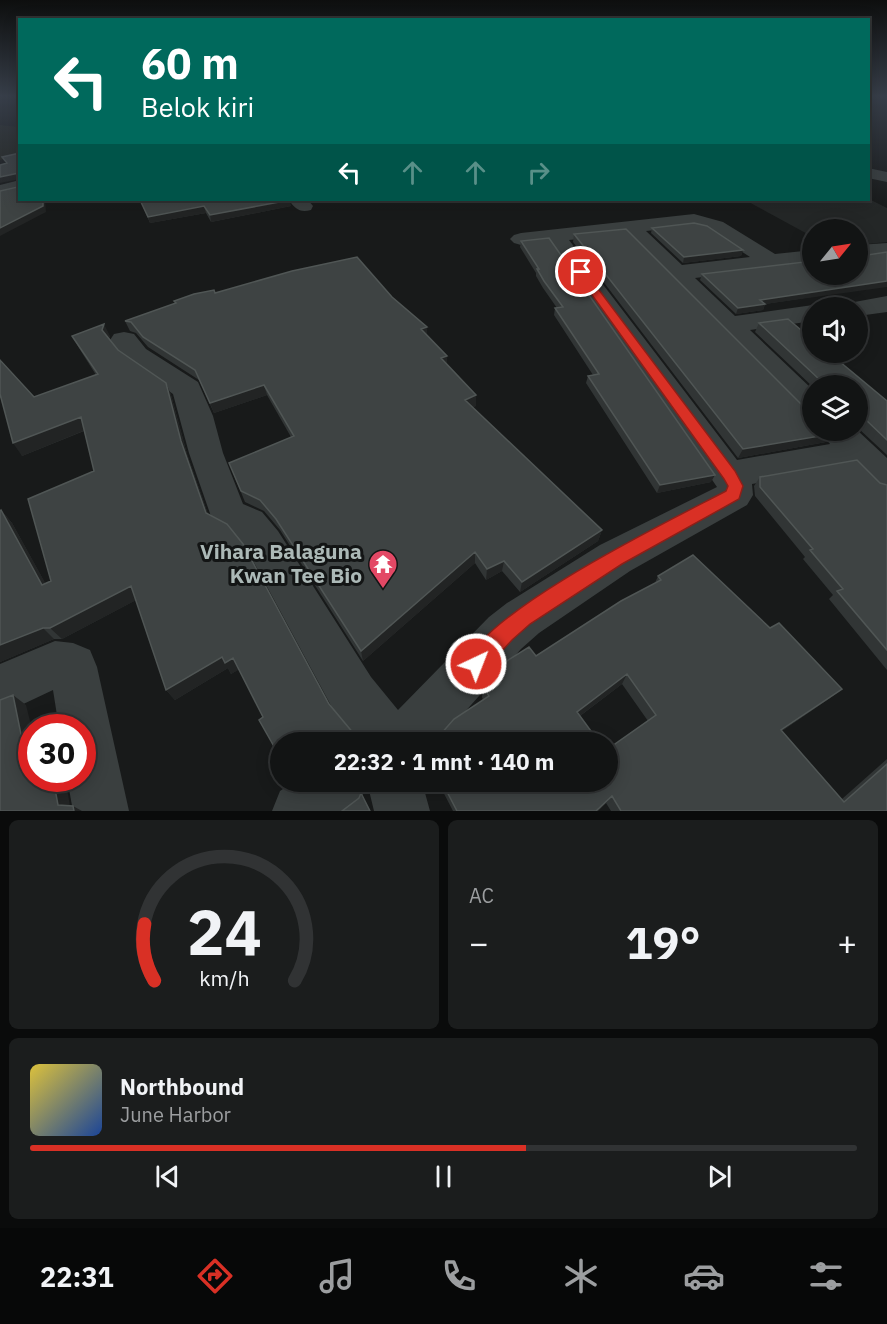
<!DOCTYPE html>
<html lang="id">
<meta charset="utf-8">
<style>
body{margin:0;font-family:"IBM Plex Sans",sans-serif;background:#1b1d1d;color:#f1f3f6;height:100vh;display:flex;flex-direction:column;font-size:22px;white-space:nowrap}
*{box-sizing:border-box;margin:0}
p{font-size:20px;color:#9c9ea0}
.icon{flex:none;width:33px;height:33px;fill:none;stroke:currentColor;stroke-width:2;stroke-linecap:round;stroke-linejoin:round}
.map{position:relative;height:811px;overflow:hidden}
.panel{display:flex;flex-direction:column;gap:9px;padding:9px;background:#0a0b0b;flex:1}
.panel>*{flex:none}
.guide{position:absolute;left:18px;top:18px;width:852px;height:183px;border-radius:0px;box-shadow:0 3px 15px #0003,0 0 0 2px #313334;background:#00695c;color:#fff;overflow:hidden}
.needle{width:39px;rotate:60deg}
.controls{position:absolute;left:802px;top:219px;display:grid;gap:12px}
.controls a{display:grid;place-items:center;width:66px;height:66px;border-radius:50%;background:#121414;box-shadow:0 3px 15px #0003,0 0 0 2px #313334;font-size:30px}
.speed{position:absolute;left:18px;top:714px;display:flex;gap:12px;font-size:30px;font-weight:700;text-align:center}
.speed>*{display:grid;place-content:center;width:78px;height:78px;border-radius:50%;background:#121414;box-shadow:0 3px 15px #0003,0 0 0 2px #313334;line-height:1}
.speed .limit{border:9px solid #d22;background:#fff;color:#111}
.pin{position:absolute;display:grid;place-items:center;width:51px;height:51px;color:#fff;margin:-26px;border:3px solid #fff;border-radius:50%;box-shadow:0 2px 6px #0007}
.me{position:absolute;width:66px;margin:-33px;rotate:43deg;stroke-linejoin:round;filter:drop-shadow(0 0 4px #0008)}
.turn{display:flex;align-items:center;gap:21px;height:126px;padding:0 24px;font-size:27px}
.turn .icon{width:78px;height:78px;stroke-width:2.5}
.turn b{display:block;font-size:42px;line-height:51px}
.lanes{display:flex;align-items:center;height:57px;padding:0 24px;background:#0003;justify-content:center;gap:30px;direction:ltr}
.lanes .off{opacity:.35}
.big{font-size:45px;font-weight:800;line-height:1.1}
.panel .widget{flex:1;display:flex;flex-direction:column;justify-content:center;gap:9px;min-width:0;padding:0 21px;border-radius:9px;background:#1b1d1d}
.panel .dial{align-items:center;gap:0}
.dial svg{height:156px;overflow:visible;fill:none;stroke:#313334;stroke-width:7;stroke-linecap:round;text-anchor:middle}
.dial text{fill:#f1f3f6;stroke:none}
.song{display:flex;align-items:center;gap:18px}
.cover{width:72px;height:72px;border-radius:9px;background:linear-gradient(135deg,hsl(50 70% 55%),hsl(220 70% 35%))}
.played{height:6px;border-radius:3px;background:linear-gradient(90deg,#d93025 60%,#313334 60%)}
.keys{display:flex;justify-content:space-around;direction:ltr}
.heat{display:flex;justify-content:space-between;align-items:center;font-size:33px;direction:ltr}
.panel .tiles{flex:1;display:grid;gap:9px;grid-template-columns:1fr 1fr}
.widget:last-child{grid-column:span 2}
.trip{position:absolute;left:270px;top:732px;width:348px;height:60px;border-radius:30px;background:#121414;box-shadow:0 3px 15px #0003,0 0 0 2px #313334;font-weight:800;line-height:60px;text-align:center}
.tabs{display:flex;height:96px;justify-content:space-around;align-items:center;background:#070808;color:#9c9ea0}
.tabs .icon{width:42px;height:42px}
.tabs .on{color:#d93025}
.tabs b{font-size:27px;color:#f1f3f6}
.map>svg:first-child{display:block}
</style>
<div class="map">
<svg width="887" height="811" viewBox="0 0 887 811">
<rect width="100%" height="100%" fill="#181a1a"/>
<path fill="#242727" d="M869 199 887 208V242L858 245V230H813V237L745 200Z"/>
<path fill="#23251f" d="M0 125 19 127V156L0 160Z"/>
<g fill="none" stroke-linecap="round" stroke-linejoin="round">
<path fill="#3a3f3f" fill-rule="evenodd" d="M878 96H885L882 98Z"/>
<path fill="#3a3f3f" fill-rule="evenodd" d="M868 168 887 172V182L868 178Z
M20 180V190L0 195V185Z
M289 200H308L313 206 311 210C300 213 295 209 289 200Z
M694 214 723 222 775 254 813 250V264L695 278 735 316 813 305 822 308H813V321L750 330 813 390V419L802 416 625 234 569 240 737 460 830 444 820 430H857L887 458V494L874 490 851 466 752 484 753 495 747 505 630 571 539 633 521 649 438 742H358L335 713 250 555 234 534 214 525 189 453 173 394 126 361 110 340 114 334 124 332 134 334 146 349 198 382 213 416 223 453 243 504 262 512 278 531 371 677 398 710 489 617 507 603 600 545 717 487 549 242 521 245 514 243 510 239 514 235 521 233ZM693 226 709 230 750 257 682 265 646 231Z
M887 243V255L858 259V245Z
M887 296V312L858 316V308H846L849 303Z
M55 641 73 643 90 650 97 667 129 811H73L67 778H82V728H59L53 690 0 715V664Z
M293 782H422L430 811H374L367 782 360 802 347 811H272L280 791Z"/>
</g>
<path fill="#313535" d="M140 200 291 206 211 222 206 213 150 223Z
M652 228 743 250 741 256 683 263 651 233Z
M574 234 826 442 738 458 573 242Z
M521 241 711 482 657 493 586 383 588 376 593 375 554 315 555 308H557L543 288 536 276V273L520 247Z
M702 274 825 295 765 304 763 310 736 314 700 280Z
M215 293 392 297 427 327V336L447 356V364L476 395V406L472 407 602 530 598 541 520 592 502 571 486 580 475 563 363 661 280 530 264 511 245 502 229 463 291 437 267 395 214 413 199 380 148 347 136 333 130 331 125 321 175 304 174 301Z
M759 323 887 401V455L858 428V386H813V387L755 332Z
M72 336H110L109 338 118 350 166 383 171 395 187 454 208 514 329 704 354 734 356 742H280L263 717 239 669 231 674 228 668 175 700 166 690 136 600 62 639H54L0 662V511L1 510 12 523 45 583 51 581 94 471 84 431 22 456 1 398H0V360L34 397 96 375 79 348Z
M760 477 880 483 887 485V670L829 599 833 595 803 559 805 557 755 496 754 486Z
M658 576 770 628 842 689 830 698 782 731 842 799 887 759V811H611L606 803 598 811H453L438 782H608L648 721 622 684 580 716 599 742H421V740L440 735 483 700 482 697 483 687 536 656 655 583Z"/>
<path fill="#222424" d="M19 173 20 179 0 183V177Z
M43 200H45L46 212 0 236V228Z
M290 200 291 206 211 222 210 215Z
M313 200H334L314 203Z
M204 206 206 213 150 223 148 217Z
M743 250 741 256 683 263 684 257Z
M887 281V287L765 304 763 310 736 314 738 308 760 300Z
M104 324 110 336 108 341 102 330Z
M427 327V337L421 329Z
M447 356V366L441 358Z
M166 383 171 395 187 454 212 526 206 513 181 441Z
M264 385 267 395 214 413 210 403Z
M476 395V406L464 410 465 400Z
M81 417 88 429 22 456 13 443Z
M832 434 826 442 738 458 743 449Z
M715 475 711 482 657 493 660 485Z
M1 510 12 523 53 597 42 585Z
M602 530 598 541 520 592 522 582Z
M475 552V563L363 661 361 651Z
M504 561 502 571 486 580 487 569Z
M131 586 140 598 62 639 50 628Z
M43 628 54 639 0 662V645Z
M222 657 233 658 240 669 231 674 228 668 175 700 166 690Z
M627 674 622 684 573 721 577 712Z
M842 689 830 698 770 739 781 730Z
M13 695 26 705 32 729V767L27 764Z
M354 734 356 742H344Z
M53 778H65L71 811 58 805Z
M612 796 606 803 598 811H596Z
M73 806 82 811H74Z"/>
<path fill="#3e4343" stroke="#505655" stroke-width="1.5" d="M20 153V200H43V206L0 228V191L18 187 19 173 0 177V165L7 163 2 157Z
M140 200H290L210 215 204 206 148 217Z
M694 223 707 226 743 250 684 257 652 228Z
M626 229 806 409 813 410V430H830L832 434 743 449 574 234Z
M549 238 715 475 660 485 588 376 599 374 555 308 563 307 544 281 537 269H539L521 241Z
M858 250 861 256 887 252V281L760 300 765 304 738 308 702 274 813 261V274H858Z
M357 257 392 297 427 327 421 329 447 356 441 358 476 395 465 400 602 530 522 582 504 561 487 569 475 552 361 651 276 519 260 500 241 491 229 463 294 436 264 385 210 403 195 370 143 337 131 322 125 321 176 303 174 301 194 294 214 290 215 293 292 271Z
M788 319 813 340V352H828L887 401V440L865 419H858V386H820V380L759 323Z
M104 324 102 330 118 350 166 383 181 441 206 513 227 524 243 544 329 704 354 734 344 742H280V757L259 720 263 717 233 658 225 663 222 657 166 690 131 586 50 628H43L0 645V511L1 510 42 585 51 581 28 499 94 471 81 417 13 443 0 394V360L34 397 98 374 72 336Z
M857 460 880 483 887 485V650L837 591 843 589 810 550 813 549 760 487V477Z
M693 555 770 628 779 623 842 689 781 730 844 802 887 764V811H621L612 796 596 811H457L442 782H608V749L656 715 627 674 577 712 599 742H422L421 740 429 735H440L454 719 489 696 483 687 505 662 529 647 536 656 621 601 661 580 658 576Z
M13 695 27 764 32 761V778H53L58 805 73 806 74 811H0V700Z
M361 793 370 811H342L359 798Z"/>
<linearGradient id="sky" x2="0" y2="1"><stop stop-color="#0d0e0e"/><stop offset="0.46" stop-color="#373e49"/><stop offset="1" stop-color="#373e49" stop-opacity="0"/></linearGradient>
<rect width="887" height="209" fill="url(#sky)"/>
<path fill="#d93025" stroke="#8d1f18" stroke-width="1.5" d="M577 270H584L735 471 743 486 739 499 622 564 530 624 512 640 483 672 476 675 468 672 465 664C489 608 669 521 726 491L728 486 724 479 577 274Z"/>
<defs>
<g id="temple-pin" transform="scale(1.5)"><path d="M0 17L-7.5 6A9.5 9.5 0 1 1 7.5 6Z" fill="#e34865" stroke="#131515"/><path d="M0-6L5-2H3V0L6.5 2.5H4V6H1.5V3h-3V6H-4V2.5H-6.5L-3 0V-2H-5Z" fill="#fff"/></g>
</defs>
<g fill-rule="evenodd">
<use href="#temple-pin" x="383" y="564"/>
</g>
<g text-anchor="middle" stroke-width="6" stroke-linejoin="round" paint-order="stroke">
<g font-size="21" font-weight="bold" fill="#acb9b7" stroke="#131515" text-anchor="end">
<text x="362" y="559">Vihara Balaguna<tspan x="362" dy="24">Kwan Tee Bio</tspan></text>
</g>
</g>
</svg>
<div class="controls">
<a><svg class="needle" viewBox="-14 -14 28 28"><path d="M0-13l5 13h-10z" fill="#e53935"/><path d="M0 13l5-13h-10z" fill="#9c9ea0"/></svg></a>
<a><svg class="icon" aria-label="sound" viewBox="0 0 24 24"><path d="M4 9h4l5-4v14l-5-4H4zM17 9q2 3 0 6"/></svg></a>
<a><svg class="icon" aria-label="layers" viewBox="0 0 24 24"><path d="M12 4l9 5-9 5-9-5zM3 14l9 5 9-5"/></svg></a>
</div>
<div class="speed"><div class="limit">30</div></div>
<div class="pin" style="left:581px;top:272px;background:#d93025"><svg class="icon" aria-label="arrive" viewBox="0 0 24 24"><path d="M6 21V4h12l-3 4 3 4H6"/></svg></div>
<svg class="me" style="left:476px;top:664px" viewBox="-20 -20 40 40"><circle r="17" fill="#d93025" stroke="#fff" stroke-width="3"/><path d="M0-11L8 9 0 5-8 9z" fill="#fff"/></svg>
<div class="trip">22:32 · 1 mnt · 140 m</div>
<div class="guide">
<div class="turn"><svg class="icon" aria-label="left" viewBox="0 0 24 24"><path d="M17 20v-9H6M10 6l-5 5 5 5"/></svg><div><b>60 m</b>Belok kiri</div></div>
<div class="lanes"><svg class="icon" aria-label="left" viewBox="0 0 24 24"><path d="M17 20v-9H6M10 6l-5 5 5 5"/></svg><svg class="icon off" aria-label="ahead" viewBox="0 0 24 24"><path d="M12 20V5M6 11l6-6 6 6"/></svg><svg class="icon off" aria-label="ahead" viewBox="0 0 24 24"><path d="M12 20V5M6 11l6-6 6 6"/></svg><svg class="icon off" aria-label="right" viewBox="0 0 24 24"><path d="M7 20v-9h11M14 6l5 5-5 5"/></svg></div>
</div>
</div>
<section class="panel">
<div class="tiles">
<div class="widget dial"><svg viewBox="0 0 100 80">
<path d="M14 69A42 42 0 1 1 86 69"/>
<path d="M14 69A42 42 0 0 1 9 40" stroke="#d93025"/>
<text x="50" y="56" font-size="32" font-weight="700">24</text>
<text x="50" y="72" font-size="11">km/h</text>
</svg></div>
<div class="widget"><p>AC</p>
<div class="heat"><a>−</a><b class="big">19°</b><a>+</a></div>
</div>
<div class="widget">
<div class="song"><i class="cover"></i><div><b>Northbound</b><p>June Harbor</p></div></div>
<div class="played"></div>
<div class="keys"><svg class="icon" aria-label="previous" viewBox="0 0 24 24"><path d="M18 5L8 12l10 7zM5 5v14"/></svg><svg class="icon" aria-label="pause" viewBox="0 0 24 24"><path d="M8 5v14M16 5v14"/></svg><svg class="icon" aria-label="next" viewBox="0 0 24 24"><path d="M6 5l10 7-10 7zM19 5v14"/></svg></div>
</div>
</div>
</section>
<nav class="tabs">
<b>22:31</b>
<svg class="icon on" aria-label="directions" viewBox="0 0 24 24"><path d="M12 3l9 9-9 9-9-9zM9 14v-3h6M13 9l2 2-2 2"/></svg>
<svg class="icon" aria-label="music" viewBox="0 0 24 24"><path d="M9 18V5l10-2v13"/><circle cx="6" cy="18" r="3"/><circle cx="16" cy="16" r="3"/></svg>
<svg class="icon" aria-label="phone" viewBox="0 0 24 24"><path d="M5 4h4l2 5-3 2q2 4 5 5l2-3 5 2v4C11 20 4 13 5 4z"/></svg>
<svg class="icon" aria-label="climate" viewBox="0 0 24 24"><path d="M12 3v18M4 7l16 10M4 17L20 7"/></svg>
<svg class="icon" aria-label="car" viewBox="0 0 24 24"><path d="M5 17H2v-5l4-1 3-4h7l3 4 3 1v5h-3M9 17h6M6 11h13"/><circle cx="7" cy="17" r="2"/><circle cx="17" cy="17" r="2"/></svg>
<svg class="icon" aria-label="filters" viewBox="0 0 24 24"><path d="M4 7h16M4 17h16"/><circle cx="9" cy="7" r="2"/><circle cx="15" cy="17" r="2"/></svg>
</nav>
